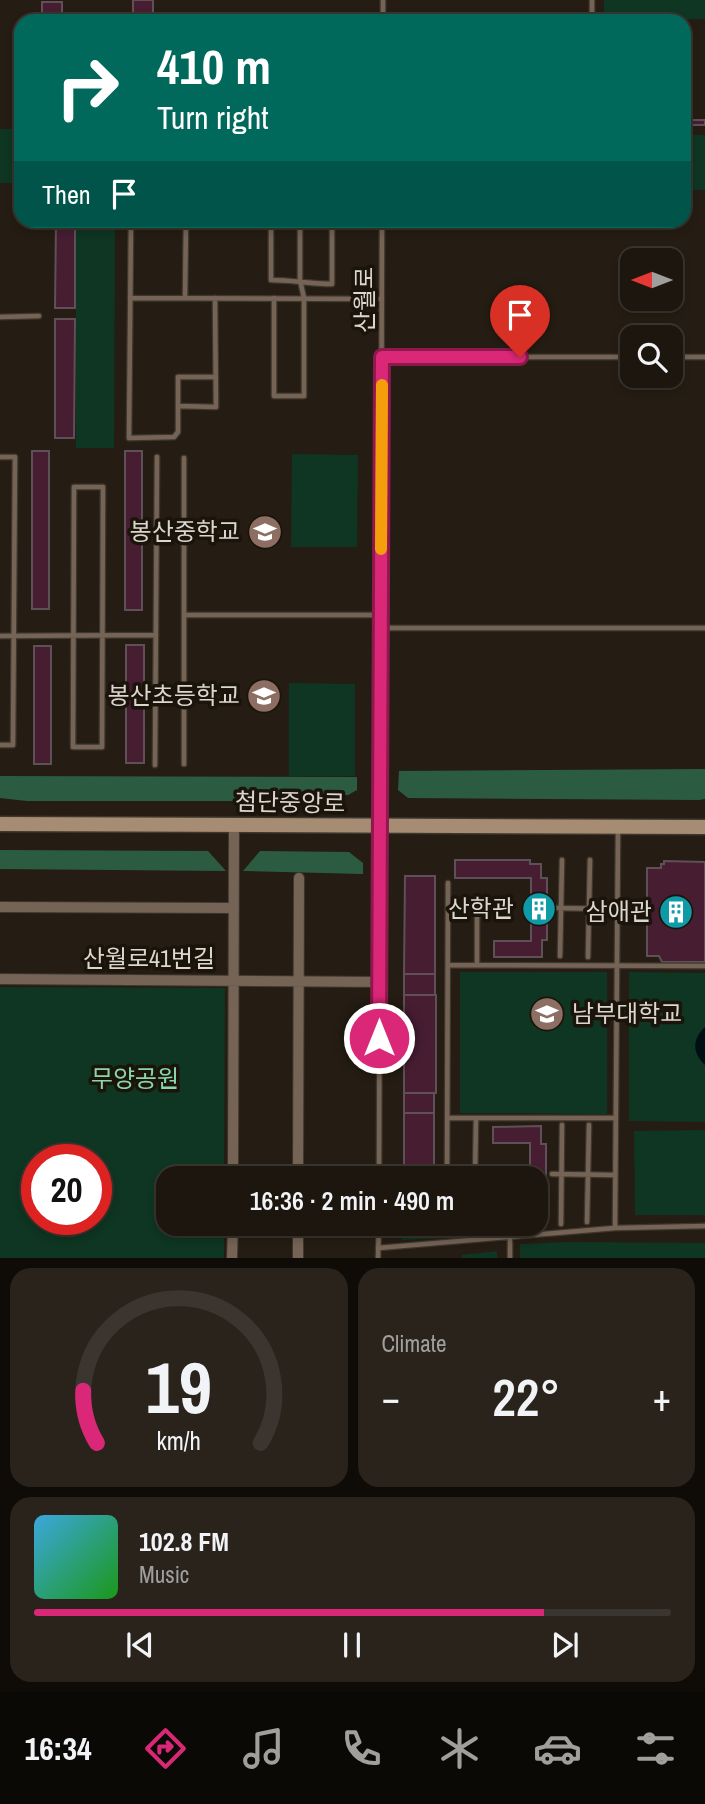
<!DOCTYPE html>
<meta charset="utf-8">
<style>
body{margin:0;font-family:"Archivo Narrow","Noto Sans KR",sans-serif;background:#29231c;color:#f1f3f6;height:100vh;display:flex;flex-direction:column;font-size:26px;white-space:nowrap}
*{box-sizing:border-box;margin:0}
p{font-size:23px;color:#a09f9e}
.icon{flex:none;width:38px;height:38px;fill:none;stroke:currentColor;stroke-width:2;stroke-linecap:round;stroke-linejoin:round}
.map{position:relative;height:1258px;overflow:hidden}
.details{display:flex;flex-direction:column;gap:10px;padding:10px;background:#0f0c08;flex:1}
.details>*{flex:none}
.top-card{position:absolute;left:14px;top:14px;width:677px;height:214px;border-radius:21px;box-shadow:0 4px 10px #0003,0 0 0 2px #3a352e;background:#00695c;color:#fff;overflow:hidden}
.needle{width:46px;rotate:270deg}
.buttons{position:absolute;left:620px;top:248px;display:grid;gap:14px}
.buttons a{display:grid;place-items:center;width:63px;height:63px;border-radius:14px;background:#1c160e;box-shadow:0 4px 10px #0003,0 0 0 2px #3a352e;font-size:35px}
.speed{position:absolute;left:21px;top:1144px;display:flex;gap:14px;font-size:35px;font-weight:700;text-align:center}
.speed>*{display:grid;place-content:center;width:91px;height:91px;border-radius:50%;background:#1c160e;box-shadow:0 4px 10px #0003,0 0 0 2px #3a352e;line-height:1}
.speed .limit{border:10px solid #d22;background:#fff;color:#111}
.pin{position:absolute;display:grid;place-items:center;width:60px;height:60px;color:#fff;margin:-72px -30px;border-radius:50% 50% 50% 0;rotate:-45deg;box-shadow:0 0 7px #0007}
.pin .icon{rotate:45deg}
.me{position:absolute;width:77px;margin:-38px;rotate:0deg;stroke-linejoin:round;filter:drop-shadow(0 0 5px #0008)}
.turn{display:flex;align-items:center;gap:24px;height:147px;padding:0 28px;font-size:32px}
.turn .icon{width:91px;height:91px;stroke-width:2.5}
.turn b{display:block;font-size:49px;line-height:60px}
.then{display:flex;align-items:center;height:66px;padding:0 28px;background:#0003;gap:14px;font-size:26px}
.big{font-size:52px;font-weight:600;line-height:1.1}
.details .widget{flex:1;display:flex;flex-direction:column;justify-content:center;gap:10px;min-width:0;padding:0 24px;border-radius:21px;background:#29231c}
.details .dial{align-items:center;gap:0}
.dial svg{height:182px;overflow:visible;fill:none;stroke:#3a352e;stroke-width:7;stroke-linecap:round;text-anchor:middle}
.dial text{fill:#f1f3f6;stroke:none}
.song{display:flex;align-items:center;gap:21px}
.cover{width:84px;height:84px;border-radius:10px;background:linear-gradient(135deg,hsl(200 70% 55%),hsl(120 70% 35%))}
.played{height:7px;border-radius:4px;background:linear-gradient(90deg,#db2777 80%,#3a352e 80%)}
.keys{display:flex;justify-content:space-around;direction:ltr}
.heat{display:flex;justify-content:space-between;align-items:center;font-size:38px;direction:ltr}
.details .tiles{flex:1;display:grid;gap:10px;grid-template-columns:1fr 1fr}
.widget:last-child{grid-column:span 2}
.trip{position:absolute;left:156px;top:1166px;width:392px;height:70px;border-radius:21px;background:#1c160e;box-shadow:0 4px 10px #0003,0 0 0 2px #3a352e;font-weight:600;line-height:70px;text-align:center}
.menu{display:flex;height:112px;justify-content:space-around;align-items:center;background:#0b0906;color:#a09f9e}
.menu .icon{width:49px;height:49px}
.menu .on{color:#db2777}
.menu b{font-size:32px;color:#f1f3f6}
.map>svg:first-child{display:block}
</style>
<div class="map">
<svg width="705" height="1258" viewBox="0 0 705 1258">
<rect width="100%" height="100%" fill="#251d13"/>
<path fill="#0e3622" fill-rule="evenodd" d="M604 0H705V19H604Z
M0 129H21V183H0Z
M684 134 705 135V190H684Z
M76 221H115L114 448H76Z
M292 454 358 455 357 547H291Z
M289 683 355 684V776H289Z
M460 972H607V1114L460 1113Z
M629 972 705 973V1122L629 1121Z
M0 987 225 988 224 1178H168V1223H224V1258H0ZM37 1160H96V1220H37Z
M705 1130V1215H635L634 1131Z
M402 1223H447V1238L402 1240Z
M542 1224 540 1230 450 1238 451 1227Z
M569 1242 705 1243V1258H520V1244Z
M497 1251V1258H462V1255Z"/>
<path fill="#2b5c42" d="M705 769V799L699 800 408 798 398 790 399 771Z
M0 776 357 777V790L348 795H295L261 801H27L0 798Z
M0 850 208 851 226 871 0 869Z
M260 851 349 852 363 863V874L243 871Z"/>
<path fill="#000f14" d="M705 1027V1065C692 1053 692 1039 705 1027Z"/>
<path fill="#471d32" stroke="#5e5056" stroke-width="2" d="M133 0H153V21H133Z
M42 2H62V21H42Z
M684 23H686V120H705V125H684Z
M56 220H75V308H55Z
M55 319H75L74 438H55Z
M32 451H49V609H32Z
M125 451H142V610H125Z
M126 645H144V763H126Z
M34 646H51V764H34Z
M455 860H530V864H541V878H547V940H542V957H494V941H531V878H455Z
M664 861 705 862V962H662L659 956H647V868H661V864H664Z
M405 876H435V974H404Z
M404 974H435V995H404Z
M404 995H436V1093H404Z
M404 1093H434V1113H404Z
M404 1113H434V1178H404Z
M541 1126V1144H546V1205H540V1219H536V1178H530V1143H493V1127Z"/>
<g fill="none" stroke-linecap="round" stroke-linejoin="round">
<g stroke="#3e372d" stroke-width="7">
<path id="lane" d="M383 21V0
M592 21V0
M131 220 129 438 174 437 178 432V377H216
M271 220V280C292 280 311 284 332 284V220
M130 298 382 299
M185 298 186 220
M274 298V396H304V298L300 280V220
M0 317 39 316
M382 357H632
M670 357H705
M178 406 216 407 215 298
M0 457H15L13 745H0
M74 487H103L102 747H73Z
M184 615H381
M381 628H705
M0 636 156 635
M184 764V458
M155 765 157 457
M552 908 617 909
M560 956 562 860
M588 957 590 860
M448 965 705 966
M477 965V915
M447 1118H616
M552 1174 615 1175
M379 1178 382 220
M447 1178 448 883
M475 1178 476 1118
M587 1222 589 1125
M561 1224 562 1125
M615 1228 618 829
M378 1248 615 1228 705 1226
M378 1258 379 1223
M510 1258V1237"/>
</g>
<g stroke="#3e372d" stroke-width="12">
<path id="street" d="M0 907 233 908
M0 979 380 982
M233 1178 234 825
M298 1178 299 878
M232 1258 233 1223
M298 1258V1223"/>
</g>
<g stroke="#3e372d" stroke-width="17">
<path id="secondary" d="M0 824 705 827"/>
</g>
<use href="#lane" stroke="#756456" stroke-width="4.5"/>
<use href="#street" stroke="#756456" stroke-width="10"/>
<use href="#secondary" stroke="#a78c74" stroke-width="14"/>
</g>
<g fill="none" stroke-linecap="round" stroke-linejoin="round">
<g stroke="#8e194d" stroke-width="18">
<path id="route" d="M379 1038 382 357H520"/>
</g>
<use href="#route" stroke="#db2777" stroke-width="12"/>
<path stroke="#f59e0b" stroke-width="12" d="M381 549 382 385"/>
</g>
<defs>
<g id="school-disc" transform="scale(1.75)"><circle r="9.5" fill="#8d6e63" stroke="#1b140a"/><path d="M0-5L7-2L0 1L-7-2ZM-4 1L0 2.5L4 1V4Q0 6-4 4Z" fill="#fff"/></g>
<g id="building-disc" transform="scale(1.75)"><circle r="9.5" fill="#0f9aa8" stroke="#1b140a"/><path d="M-4-6H4V6H1V3H-1V6H-4ZM-2.5-4.3h1.7v1.8h-1.7ZM.8-4.3h1.7v1.8H.8ZM-2.5-1h1.7V.8h-1.7ZM.8-1h1.7V.8H.8Z" fill="#fff"/></g>
<g id="university-disc" transform="scale(1.75)"><circle r="9.5" fill="#8d6e63" stroke="#1b140a"/><path d="M0-5L7-2L0 1L-7-2ZM-4 1L0 2.5L4 1V4Q0 6-4 4Z" fill="#fff"/></g>
</defs>
<g fill-rule="evenodd">
<use href="#school-disc" x="265" y="532"/>
<use href="#school-disc" x="264" y="696"/>
<use href="#building-disc" x="539" y="909"/>
<use href="#building-disc" x="676" y="912"/>
<use href="#university-disc" x="547" y="1014"/>
</g>
<g text-anchor="middle" stroke-width="7" stroke-linejoin="round" paint-order="stroke">
<g font-size="24" fill="#dbd6cf" stroke="#1b140a">
<text transform="translate(365 300) rotate(-90)" y="8">산월로</text>
<text transform="translate(290 803) rotate(1)" y="8">첨단중앙로</text>
<text x="149" y="967">산월로41번길</text>
</g>
<g font-size="24" fill="#dbd6cf" stroke="#1b140a" text-anchor="end">
<text x="240" y="540">봉산중학교</text>
<text x="240" y="704">봉산초등학교</text>
<text x="514" y="917">산학관</text>
<text x="652" y="920">삼애관</text>
<text x="572" y="1022" text-anchor="start">남부대학교</text>
</g>
<g font-size="24" fill="#89d6aa" stroke="#1b140a">
<text x="135" y="1087">무양공원</text>
</g>
</g>
</svg>
<div class="buttons">
<a><svg class="needle" viewBox="-14 -14 28 28"><path d="M0-13l5 13h-10z" fill="#e53935"/><path d="M0 13l5-13h-10z" fill="#a09f9e"/></svg></a>
<a><svg class="icon" aria-label="search" viewBox="0 0 24 24"><circle cx="10" cy="10" r="6"/><path d="M15 15l6 6"/></svg></a>
</div>
<div class="speed"><div class="limit">20</div></div>
<div class="pin" style="left:520px;top:357px;background:#d93025"><svg class="icon" aria-label="arrive" viewBox="0 0 24 24"><path d="M6 21V4h12l-3 4 3 4H6"/></svg></div>
<svg class="me" style="left:379px;top:1038px" viewBox="-20 -20 40 40"><circle r="17" fill="#db2777" stroke="#fff" stroke-width="3"/><path d="M0-11L8 9 0 5-8 9z" fill="#fff"/></svg>
<div class="trip">16:36 · 2 min · 490 m</div>
<div class="top-card">
<div class="turn"><svg class="icon" aria-label="right" viewBox="0 0 24 24"><path d="M7 20v-9h11M14 6l5 5-5 5"/></svg><div><b>410 m</b>Turn right</div></div>
<div class="then">Then<svg class="icon" aria-label="arrive" viewBox="0 0 24 24"><path d="M6 21V4h12l-3 4 3 4H6"/></svg></div>
</div>
</div>
<section class="details">
<div class="tiles">
<div class="widget dial"><svg viewBox="0 0 100 80">
<path d="M14 69A42 42 0 1 1 86 69"/>
<path d="M14 69A42 42 0 0 1 8 46" stroke="#db2777"/>
<text x="50" y="56" font-size="32" font-weight="700">19</text>
<text x="50" y="72" font-size="11">km/h</text>
</svg></div>
<div class="widget"><p>Climate</p>
<div class="heat"><a>−</a><b class="big">22°</b><a>+</a></div>
</div>
<div class="widget">
<div class="song"><i class="cover"></i><div><b>102.8 FM</b><p>Music</p></div></div>
<div class="played"></div>
<div class="keys"><svg class="icon" aria-label="previous" viewBox="0 0 24 24"><path d="M18 5L8 12l10 7zM5 5v14"/></svg><svg class="icon" aria-label="pause" viewBox="0 0 24 24"><path d="M8 5v14M16 5v14"/></svg><svg class="icon" aria-label="next" viewBox="0 0 24 24"><path d="M6 5l10 7-10 7zM19 5v14"/></svg></div>
</div>
</div>
</section>
<nav class="menu">
<b>16:34</b>
<svg class="icon on" aria-label="directions" viewBox="0 0 24 24"><path d="M12 3l9 9-9 9-9-9zM9 14v-3h6M13 9l2 2-2 2"/></svg>
<svg class="icon" aria-label="music" viewBox="0 0 24 24"><path d="M9 18V5l10-2v13"/><circle cx="6" cy="18" r="3"/><circle cx="16" cy="16" r="3"/></svg>
<svg class="icon" aria-label="phone" viewBox="0 0 24 24"><path d="M5 4h4l2 5-3 2q2 4 5 5l2-3 5 2v4C11 20 4 13 5 4z"/></svg>
<svg class="icon" aria-label="climate" viewBox="0 0 24 24"><path d="M12 3v18M4 7l16 10M4 17L20 7"/></svg>
<svg class="icon" aria-label="car" viewBox="0 0 24 24"><path d="M5 17H2v-5l4-1 3-4h7l3 4 3 1v5h-3M9 17h6M6 11h13"/><circle cx="7" cy="17" r="2"/><circle cx="17" cy="17" r="2"/></svg>
<svg class="icon" aria-label="filters" viewBox="0 0 24 24"><path d="M4 7h16M4 17h16"/><circle cx="9" cy="7" r="2"/><circle cx="15" cy="17" r="2"/></svg>
</nav>
